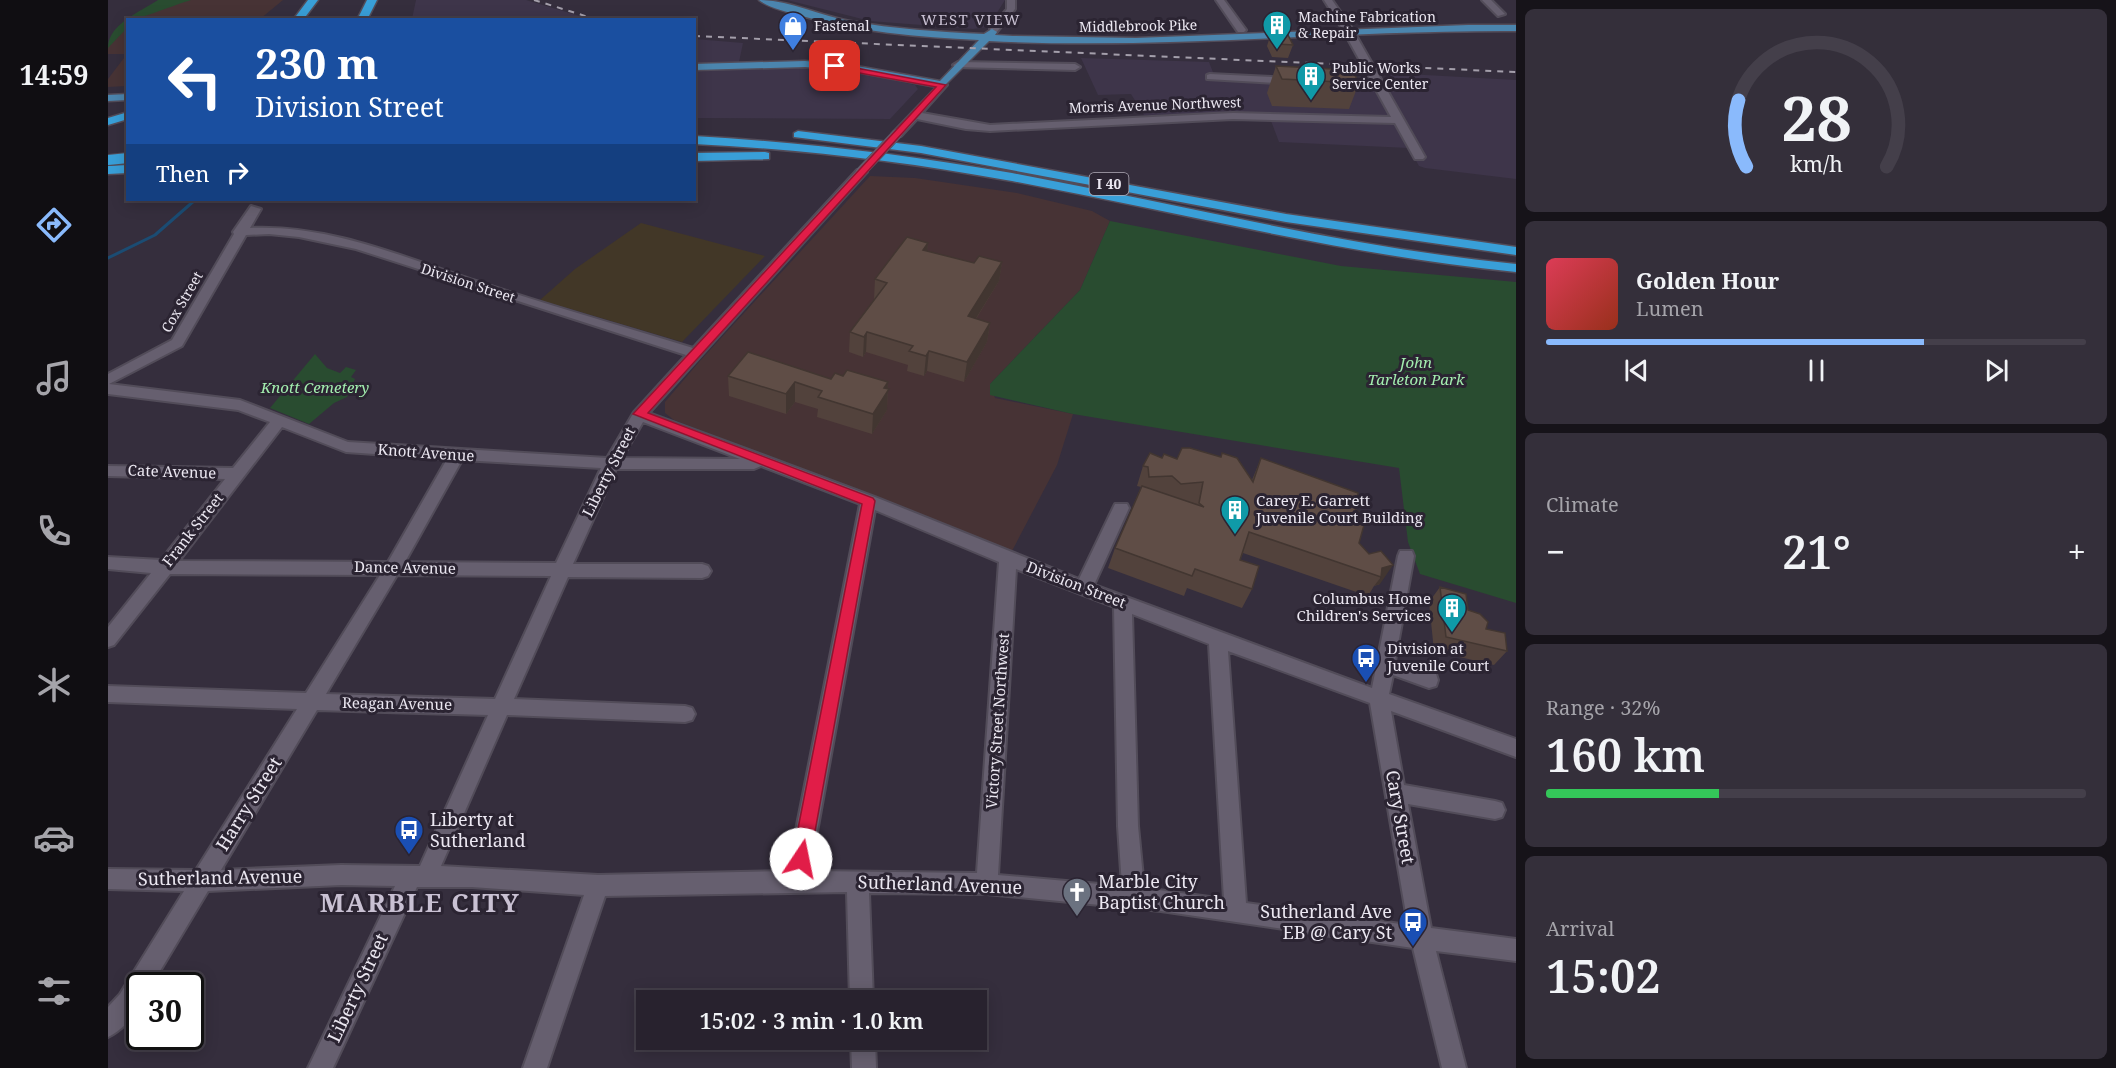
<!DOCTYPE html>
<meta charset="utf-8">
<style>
body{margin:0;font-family:"Noto Serif",serif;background:#342f3a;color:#f1f3f6;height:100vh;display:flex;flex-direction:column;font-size:22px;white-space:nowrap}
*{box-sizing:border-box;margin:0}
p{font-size:20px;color:#a5a4aa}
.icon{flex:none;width:33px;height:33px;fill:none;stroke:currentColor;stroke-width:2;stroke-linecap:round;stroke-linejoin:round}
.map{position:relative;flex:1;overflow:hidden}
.details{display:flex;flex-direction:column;gap:9px;padding:9px;background:#161319;width:600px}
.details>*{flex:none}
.banner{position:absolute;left:18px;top:18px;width:570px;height:183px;border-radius:0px;box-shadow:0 3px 15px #0003,0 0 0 2px #443f4a;background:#1a4fa0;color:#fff;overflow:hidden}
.speed{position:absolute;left:18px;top:972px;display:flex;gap:12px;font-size:30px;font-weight:700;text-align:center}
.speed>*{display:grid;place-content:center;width:78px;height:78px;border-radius:50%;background:#28222e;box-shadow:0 3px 15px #0003,0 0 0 2px #443f4a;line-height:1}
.speed .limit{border:3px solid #111;border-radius:9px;background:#fff;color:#111}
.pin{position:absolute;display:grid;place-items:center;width:51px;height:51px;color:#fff;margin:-26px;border-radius:12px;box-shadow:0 3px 9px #0006}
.me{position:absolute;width:66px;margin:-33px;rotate:11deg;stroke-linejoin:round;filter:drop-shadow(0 0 4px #0008)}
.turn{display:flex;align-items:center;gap:21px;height:126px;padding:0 30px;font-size:27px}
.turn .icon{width:78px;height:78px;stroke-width:2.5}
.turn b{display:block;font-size:42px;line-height:51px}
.then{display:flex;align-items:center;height:57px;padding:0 30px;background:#0003;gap:12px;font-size:22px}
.big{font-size:45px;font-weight:600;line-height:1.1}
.details .tile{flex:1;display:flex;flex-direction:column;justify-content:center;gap:9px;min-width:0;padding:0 21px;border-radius:9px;background:#342f3a}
.details .dial{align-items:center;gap:0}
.dial svg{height:156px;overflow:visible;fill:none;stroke:#443f4a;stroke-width:7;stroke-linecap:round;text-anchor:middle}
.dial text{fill:#f1f3f6;stroke:none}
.song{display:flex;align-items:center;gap:18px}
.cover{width:72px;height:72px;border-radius:9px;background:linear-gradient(135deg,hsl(350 70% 55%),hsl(10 70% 35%))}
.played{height:6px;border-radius:3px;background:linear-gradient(90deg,#8abafc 70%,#443f4a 70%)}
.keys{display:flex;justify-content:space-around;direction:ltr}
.heat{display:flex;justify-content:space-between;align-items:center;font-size:33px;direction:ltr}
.charge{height:9px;border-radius:4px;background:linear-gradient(90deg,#34c759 32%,#443f4a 0)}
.trip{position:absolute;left:528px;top:990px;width:351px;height:60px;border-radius:0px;background:#28222e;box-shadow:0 3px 15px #0003,0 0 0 2px #443f4a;font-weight:600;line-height:60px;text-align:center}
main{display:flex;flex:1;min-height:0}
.tabs{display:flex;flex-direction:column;width:108px;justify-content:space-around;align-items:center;background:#100e12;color:#a5a4aa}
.tabs .icon{width:42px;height:42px}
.tabs .active{color:#8abafc}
.tabs b{font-size:27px;color:#f1f3f6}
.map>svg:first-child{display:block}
</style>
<main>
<nav class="tabs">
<b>14:59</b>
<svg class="icon active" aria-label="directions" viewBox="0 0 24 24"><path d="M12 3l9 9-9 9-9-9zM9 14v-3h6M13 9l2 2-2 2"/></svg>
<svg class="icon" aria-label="music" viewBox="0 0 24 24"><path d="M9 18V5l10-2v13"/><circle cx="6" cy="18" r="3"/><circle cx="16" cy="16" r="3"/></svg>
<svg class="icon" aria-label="phone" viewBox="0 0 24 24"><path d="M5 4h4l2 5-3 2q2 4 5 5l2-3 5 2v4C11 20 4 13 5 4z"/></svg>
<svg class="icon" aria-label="climate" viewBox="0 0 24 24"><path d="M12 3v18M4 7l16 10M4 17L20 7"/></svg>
<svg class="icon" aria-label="car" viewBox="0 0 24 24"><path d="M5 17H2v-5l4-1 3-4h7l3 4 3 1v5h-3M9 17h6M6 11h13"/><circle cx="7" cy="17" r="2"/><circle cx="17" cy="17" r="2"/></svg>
<svg class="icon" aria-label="filters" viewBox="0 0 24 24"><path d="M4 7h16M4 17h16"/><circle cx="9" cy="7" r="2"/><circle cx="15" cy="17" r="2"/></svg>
</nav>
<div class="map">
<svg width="1408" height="1068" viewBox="0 0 1408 1068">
<rect width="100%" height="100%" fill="#352e3d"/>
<path fill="#423727" d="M533 223 657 256 574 342 432 300 467 269Z"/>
<path fill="#3e354a" d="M308 0H418L482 19H304Z
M679 0H897L880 27 865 29 762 21Z
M587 39 635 43 631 62 587 64Z
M973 58 1101 62 1108 80 1263 88 1262 79 1286 81 1281 73 1408 80V179L1317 168 1311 166 1301 148 1171 142 1160 113 1036 115 1023 94 990 95Z
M694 67 761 75 807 85 810 89 782 119 587 118V70Z"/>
<path fill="#473335" d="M54 0H175L152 19 25 20Z
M19 24V86L0 87V79L19 54H0V47Z
M762 176 807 178 909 193 984 211 1002 221 972 290 882 384 887 398 965 414 949 465 904 551 566 420 557 413V402L591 362Z"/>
<path fill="#294c30" d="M50 0H83C69 4 30 20 20 20L19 28 0 48C0 24 32 12 50 0Z
M1002 221 1233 266 1408 282V603L1312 574 1300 542 1291 468 965 414 882 395V384L972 290Z
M207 354 219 368 232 373 238 367 248 370 243 377 247 379 239 397 226 403 201 424 162 408Z"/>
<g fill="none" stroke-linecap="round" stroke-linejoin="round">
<path stroke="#1b4c73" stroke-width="3" d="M0 258 47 235 87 200"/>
<g stroke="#524c59" stroke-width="4">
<path id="minor" d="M899 0H907V9L888 33H882V29L899 9Z
M1108 0H1116L1138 30 1136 32H1130Z
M1216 0H1224L1245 30 1317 157 1315 159H1307L1287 123 1125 119 882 131 858 129 809 119 793 136 784 134 834 82 839 85 814 113 882 125 1125 113 1283 117 1235 30Z
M1374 0H1383L1397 14 1390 16Z
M850 62 967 64 972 67 967 70 847 67 845 65Z
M1102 74 1185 78 1190 81 1185 84 1099 79V75Z
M749 170 759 172 541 413 767 497 971 579 1007 504H1019L1021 508 986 585 1264 688 1290 556 1292 551H1304L1306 556 1287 661 1328 674 1330 680 1328 686 1321 688 1285 675 1281 694 1408 739V757L1283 711 1296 785 1387 801 1394 803 1397 810 1394 817 1387 819 1300 804 1323 928 1408 939V961L1328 951 1358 1068H1334L1305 948 1053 911 879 894 761 893 765 1000H742L739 892 497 896 439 1068H415L476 895 364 887H309L225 1068H200L287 886 233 885 100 891 43 986H32C32 991 33 1000 31 1005 27 1017 11 1032 0 1037V1007L12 994 76 891 0 889V869L88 870 189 709 0 702V686L198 693 272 575 62 574 6 645 0 647V627L43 573 0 569V557L53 560 117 479 0 476V466L125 468 162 422 130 410 0 394V374L64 340 126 234 125 232 143 206 153 209 142 228C222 224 297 258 371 282 442 306 514 326 585 348ZM161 234 191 237 248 249 578 355 526 412 499 458 240 442 132 400 1 384 74 346 138 235ZM535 422 632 459 514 458ZM174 427 238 452 339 459 280 562 71 561ZM354 460 493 468 448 563 297 562ZM653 466 752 504 680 871 490 875 333 866 399 715 577 722 584 720 587 714 584 708 577 706 406 699 460 577 594 578 600 576 603 571 600 566 594 564H465L508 469H646ZM767 510 891 562 869 873 702 871ZM908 569 1006 607 1010 826 1014 886 890 875ZM289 575 443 576 387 699 218 694ZM1024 614 1101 644 1116 899 1036 888 1030 826ZM1120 651 1262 703 1300 925 1138 903ZM209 710 380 715 312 866 233 865 113 870Z
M743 1040H767L768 1068H744Z"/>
</g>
<g stroke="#524c59" stroke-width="3">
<path id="major" d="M651 0C681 0 712 16 742 21 786 29 831 32 876 34L884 29 889 32 887 35 905 36 1028 38 1360 25H1408V31C1232 30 1057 50 881 41L834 88 743 71 697 67 586 70V64L697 61 743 65 832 81 871 40C810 37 749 32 690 15 678 11 661 8 651 0Z
M20 94V100L0 101V95Z"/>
</g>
<g stroke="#524c59" stroke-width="3">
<path id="highway" d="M200 0H210L195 20H185Z
M259 0H269L259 20H249Z
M20 112V119L0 125V118Z
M690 131 813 146 1178 214 1408 247V255L1178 222 813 153 686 137V133Z
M586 136C691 142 795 154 898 172 1068 203 1236 247 1408 264V272C1236 255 1068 211 898 180 795 161 691 149 586 144Z
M657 152 661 153V159L586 161V153Z
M20 165V173L0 174V166Z"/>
</g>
<use href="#minor" fill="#665f6f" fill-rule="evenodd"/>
<use href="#major" fill="#4b85ae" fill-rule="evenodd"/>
<use href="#highway" fill="#399fd8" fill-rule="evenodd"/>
<path stroke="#a49fab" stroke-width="2" stroke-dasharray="6 6" stroke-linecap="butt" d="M426 0 490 20
M586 36 1408 72"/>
<g stroke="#524c59" stroke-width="11" stroke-linecap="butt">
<path id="minor-bridge" d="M753 172 789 134"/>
</g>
<g stroke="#524c59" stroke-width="12" stroke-linecap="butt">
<path id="highway-bridge" d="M0 160 20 158"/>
</g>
<use href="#minor-bridge" stroke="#665f6f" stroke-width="10"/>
<use href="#highway-bridge" stroke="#399fd8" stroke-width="10"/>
</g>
<path fill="#52423c" d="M1163 33 1185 45 1180 58 1164 57 1159 46Z
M1168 66 1251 83 1241 109 1164 106 1159 93Z
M820 243 819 251 866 263 894 262 891 281 868 319 882 323 879 342 856 382 819 371 816 376 799 371 800 365 758 352 755 357 741 352 742 332 767 299H766L767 279Z
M620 376 723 379 735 376 780 382 779 410 764 434 709 417 710 409 687 402 678 414 621 396Z
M1054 458 1069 459 1144 480 1153 458 1247 509 1251 543 1261 554 1273 551 1272 584 1266 586 1260 596 1135 553 1132 560 1144 589 1134 608 1079 588 1076 596 1000 568 1007 548 1033 487 1029 486 1035 466Z
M1332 587 1360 610 1399 651 1386 665 1326 651 1321 602Z"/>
<path fill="#423631" d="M820 243 818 262 815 250Z
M894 262 891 281 857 336 860 316Z
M882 323 879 342 856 382 859 362Z
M759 332 758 352 755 357 756 337Z
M821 351 819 371 816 376 818 356Z
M687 382V402L678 414V394Z
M780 382 779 410 764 434 765 414 776 388Z
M1285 565 1272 584 1266 586 1273 577 1274 568Z"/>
<path fill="#5f4d46" stroke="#423631" stroke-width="1.5" d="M1163 33H1179L1185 45 1169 44Z
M1168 66 1244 70 1251 83 1174 79Z
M799 237 820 243 815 250 866 263 871 256 894 262 860 316 882 323 859 362 821 351 818 356 801 351 805 346 759 332 756 337 742 332 779 283 767 279Z
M640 352 723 379 727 373 735 376 739 370 780 382 776 388 781 389 765 414 710 397 714 391 687 382 678 394 620 376Z
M1074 448H1082L1113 457 1114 453 1129 458 1145 482 1153 458 1250 493 1247 509 1251 512 1249 522 1256 525 1251 543 1261 554 1273 551 1285 565 1274 568 1273 577 1141 532 1132 560 1151 566 1144 589 1087 569 1084 576 1007 548 1034 486 1096 507 1091 503 1095 482 1073 484 1064 476 1041 477 1040 467 1035 466 1042 453 1054 458 1056 454 1069 459Z
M1332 587 1358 594 1360 610 1372 614 1380 622 1378 629 1397 633 1399 651 1338 637Z"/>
<path fill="#e11d48" stroke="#92132f" stroke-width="1.5" d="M727 64 838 85 540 413 765 498 767 501 702 859 699 865 693 867 687 865 684 859 754 504 525 414 828 87 724 68Z"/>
<defs>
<g id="building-pin" transform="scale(1.5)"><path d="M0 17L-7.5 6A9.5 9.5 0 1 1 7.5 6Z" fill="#0f9aa8" stroke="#2b2432"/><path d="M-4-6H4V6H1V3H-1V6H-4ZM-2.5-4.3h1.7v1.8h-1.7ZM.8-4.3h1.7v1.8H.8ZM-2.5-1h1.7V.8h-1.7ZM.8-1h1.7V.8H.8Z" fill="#fff"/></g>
<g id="shop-pin" transform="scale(1.5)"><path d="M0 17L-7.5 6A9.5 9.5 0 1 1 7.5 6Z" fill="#3f7fe0" stroke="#2b2432"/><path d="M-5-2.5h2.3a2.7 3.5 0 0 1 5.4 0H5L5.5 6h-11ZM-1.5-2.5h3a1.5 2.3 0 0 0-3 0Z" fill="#fff"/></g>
<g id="bus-pin" transform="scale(1.5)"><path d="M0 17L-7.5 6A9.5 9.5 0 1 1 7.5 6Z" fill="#1a4fb4" stroke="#2b2432"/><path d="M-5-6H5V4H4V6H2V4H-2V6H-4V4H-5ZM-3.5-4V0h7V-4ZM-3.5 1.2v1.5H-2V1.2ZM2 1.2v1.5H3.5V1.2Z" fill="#fff"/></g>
<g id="church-pin" transform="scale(1.5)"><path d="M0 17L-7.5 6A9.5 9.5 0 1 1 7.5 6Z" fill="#6b7280" stroke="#2b2432"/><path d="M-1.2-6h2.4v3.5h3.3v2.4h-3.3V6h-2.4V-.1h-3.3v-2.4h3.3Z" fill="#fff"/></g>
</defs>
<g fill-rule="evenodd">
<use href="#building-pin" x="1169" y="25"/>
<use href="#shop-pin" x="685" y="26"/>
<use href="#building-pin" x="1203" y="76"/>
<use href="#building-pin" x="1127" y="510"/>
<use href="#building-pin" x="1344" y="608"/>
<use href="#bus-pin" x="1258" y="658"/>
<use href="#bus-pin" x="301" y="830"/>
<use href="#church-pin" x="969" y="892"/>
<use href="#bus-pin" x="1305" y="922"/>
</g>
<g text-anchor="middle" stroke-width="6" stroke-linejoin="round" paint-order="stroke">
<g font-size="14" fill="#ebe7f1" stroke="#2b2432" text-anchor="start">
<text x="1190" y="22">Machine Fabrication<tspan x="1190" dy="16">&amp; Repair</tspan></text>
<text x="706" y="31">Fastenal</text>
<text x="1224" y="73">Public Works<tspan x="1224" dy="16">Service Center</tspan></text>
</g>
<g font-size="14" fill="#ebe7f1" stroke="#2b2432">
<text transform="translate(1030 26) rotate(-1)" y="5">Middlebrook Pike</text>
<text transform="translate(1047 105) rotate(-2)" y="5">Morris Avenue Northwest</text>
<text transform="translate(360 283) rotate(18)" y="5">Division Street</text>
<text transform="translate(74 302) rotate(-60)" y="5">Cox Street</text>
</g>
<rect fill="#2b2432" stroke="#b1acb8" stroke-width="1.5" x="981.5" y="173" width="39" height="22" rx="4.5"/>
<g font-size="14" font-weight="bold" fill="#ebe7f1">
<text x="1001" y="189">I 40</text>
</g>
<g font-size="15" letter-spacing="1.5" fill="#c9c1d3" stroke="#2b2432">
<text x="863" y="25">WEST VIEW</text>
</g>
<g font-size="15" font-style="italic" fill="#a3eeaf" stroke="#2b2432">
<text x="1308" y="368">John<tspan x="1308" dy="17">Tarleton Park</tspan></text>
<text x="207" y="393">Knott Cemetery</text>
</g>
<g font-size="15" fill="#ebe7f1" stroke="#2b2432">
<text transform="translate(318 453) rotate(4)" y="5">Knott Avenue</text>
<text transform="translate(64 472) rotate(2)" y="5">Cate Avenue</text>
<text transform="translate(501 472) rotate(-63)" y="5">Liberty Street</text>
<text transform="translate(85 530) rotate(-52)" y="5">Frank Street</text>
<text transform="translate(297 568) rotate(1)" y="5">Dance Avenue</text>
<text transform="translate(968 585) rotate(21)" y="5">Division Street</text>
<text transform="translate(289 704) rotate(1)" y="5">Reagan Avenue</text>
<text transform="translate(890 721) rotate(-86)" y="5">Victory Street Northwest</text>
</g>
<g font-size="15" fill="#ebe7f1" stroke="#2b2432" text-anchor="start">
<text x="1148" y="506">Carey E. Garrett<tspan x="1148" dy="17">Juvenile Court Building</tspan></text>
<text x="1323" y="604" text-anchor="end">Columbus Home<tspan x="1323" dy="17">Children's Services</tspan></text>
<text x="1279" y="654">Division at<tspan x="1279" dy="17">Juvenile Court</tspan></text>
</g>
<g font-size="18" fill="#ebe7f1" stroke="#2b2432">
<text transform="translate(141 804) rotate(-58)" y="6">Harry Street</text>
<text transform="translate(1292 817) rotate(80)" y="6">Cary Street</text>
<text transform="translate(112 878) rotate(-1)" y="6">Sutherland Avenue</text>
<text transform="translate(832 885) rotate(2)" y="6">Sutherland Avenue</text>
<text transform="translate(250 988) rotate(-65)" y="6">Liberty Street</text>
</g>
<g font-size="18" fill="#ebe7f1" stroke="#2b2432" text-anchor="start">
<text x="322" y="826">Liberty at<tspan x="322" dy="21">Sutherland</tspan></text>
<text x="990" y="888">Marble City<tspan x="990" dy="21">Baptist Church</tspan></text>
<text x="1284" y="918" text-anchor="end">Sutherland Ave<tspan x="1284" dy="21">EB @ Cary St</tspan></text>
</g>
<g font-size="26" font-weight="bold" letter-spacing="1.5" fill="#c9c1d3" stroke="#2b2432">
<text x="312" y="912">MARBLE CITY</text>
</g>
</g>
</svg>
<div class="speed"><div class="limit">30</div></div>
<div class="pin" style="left:727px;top:66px;background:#d93025"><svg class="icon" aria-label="arrive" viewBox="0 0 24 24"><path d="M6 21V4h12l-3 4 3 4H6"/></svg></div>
<svg class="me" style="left:693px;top:859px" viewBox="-20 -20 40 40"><circle r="19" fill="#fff"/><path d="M0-13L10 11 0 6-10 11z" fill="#e11d48"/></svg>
<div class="trip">15:02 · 3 min · 1.0 km</div>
<div class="banner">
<div class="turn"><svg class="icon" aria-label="left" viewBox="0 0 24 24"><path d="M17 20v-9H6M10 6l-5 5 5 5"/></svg><div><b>230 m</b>Division Street</div></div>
<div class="then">Then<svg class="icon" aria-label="right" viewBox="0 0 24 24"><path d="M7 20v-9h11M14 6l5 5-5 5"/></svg></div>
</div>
</div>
<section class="details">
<div class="tile dial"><svg viewBox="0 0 100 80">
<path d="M14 69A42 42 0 1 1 86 69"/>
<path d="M14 69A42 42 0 0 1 10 35" stroke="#8abafc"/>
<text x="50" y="56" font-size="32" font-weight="700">28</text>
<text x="50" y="72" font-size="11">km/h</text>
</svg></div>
<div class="tile">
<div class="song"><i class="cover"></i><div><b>Golden Hour</b><p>Lumen</p></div></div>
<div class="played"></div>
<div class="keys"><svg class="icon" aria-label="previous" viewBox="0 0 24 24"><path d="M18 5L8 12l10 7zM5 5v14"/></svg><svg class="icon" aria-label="pause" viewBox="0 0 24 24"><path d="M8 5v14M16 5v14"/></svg><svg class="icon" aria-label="next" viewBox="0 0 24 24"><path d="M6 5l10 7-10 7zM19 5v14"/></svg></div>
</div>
<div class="tile"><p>Climate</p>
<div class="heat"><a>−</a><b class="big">21°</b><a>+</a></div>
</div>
<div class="tile"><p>Range · 32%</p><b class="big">160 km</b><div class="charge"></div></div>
<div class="tile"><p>Arrival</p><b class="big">15:02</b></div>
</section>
</main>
